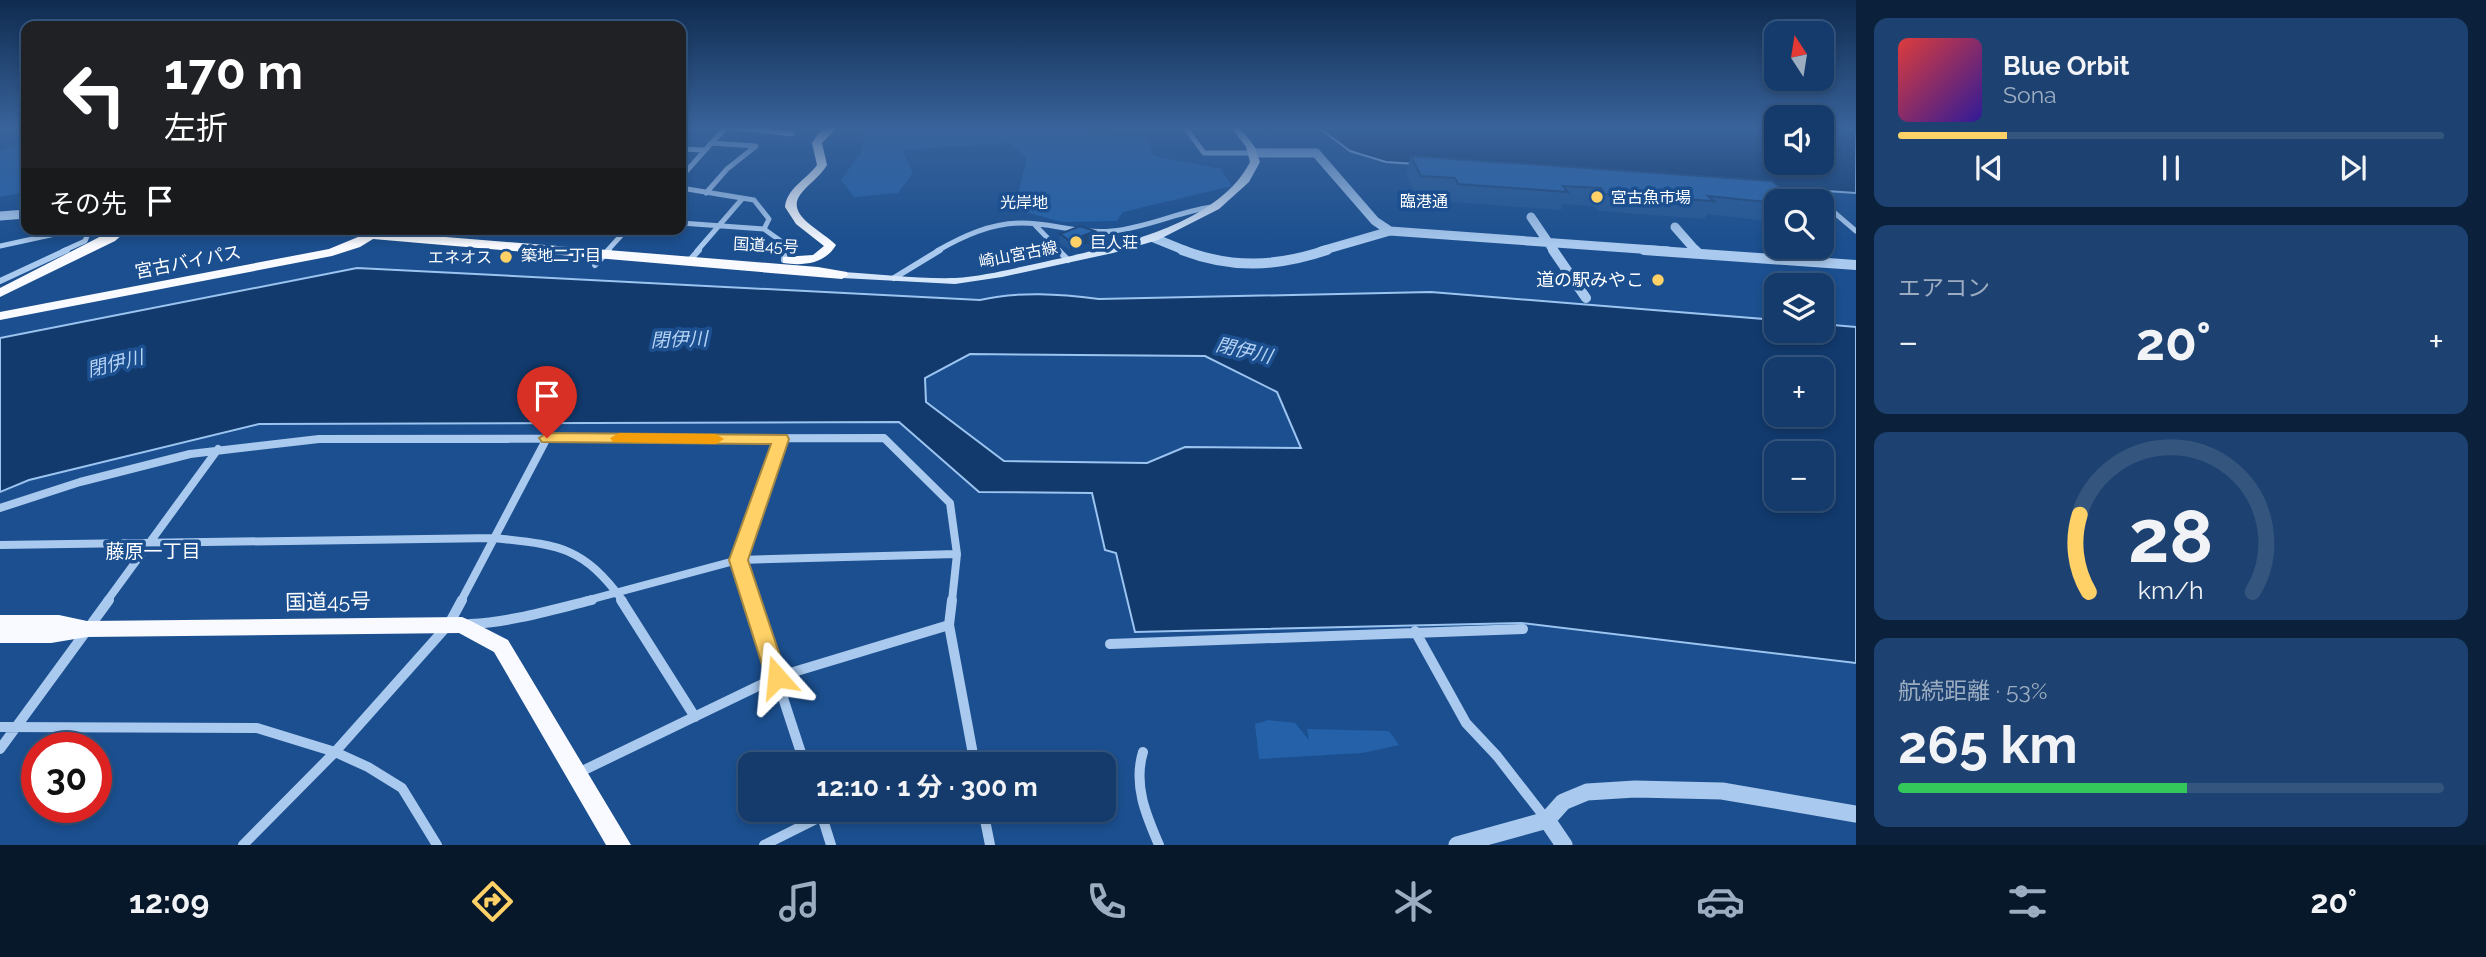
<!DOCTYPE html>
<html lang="ja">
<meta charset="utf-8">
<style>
body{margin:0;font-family:Raleway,"Noto Sans JP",sans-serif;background:#1d4271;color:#f1f3f6;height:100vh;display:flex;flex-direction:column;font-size:26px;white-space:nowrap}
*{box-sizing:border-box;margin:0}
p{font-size:23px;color:#9dadc1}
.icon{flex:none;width:38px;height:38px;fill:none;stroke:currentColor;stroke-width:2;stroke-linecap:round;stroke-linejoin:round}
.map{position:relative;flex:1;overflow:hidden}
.panel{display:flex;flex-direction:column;gap:18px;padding:18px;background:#0b203b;width:630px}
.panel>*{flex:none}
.hud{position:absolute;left:21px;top:21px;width:665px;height:214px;border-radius:14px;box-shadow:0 4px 10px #0003,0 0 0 2px #33557e;background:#202124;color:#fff;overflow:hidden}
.needle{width:46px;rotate:348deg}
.buttons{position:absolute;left:1764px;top:21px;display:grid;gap:14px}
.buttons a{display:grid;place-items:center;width:70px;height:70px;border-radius:14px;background:#143b6b;box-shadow:0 4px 10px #0003,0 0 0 2px #33557e;font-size:35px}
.speed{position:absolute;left:21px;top:732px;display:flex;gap:14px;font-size:35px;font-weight:700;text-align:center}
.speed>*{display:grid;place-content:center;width:91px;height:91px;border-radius:50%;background:#143b6b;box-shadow:0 4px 10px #0003,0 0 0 2px #33557e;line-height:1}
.speed .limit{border:10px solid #d22;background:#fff;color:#111}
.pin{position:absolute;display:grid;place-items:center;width:60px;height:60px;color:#fff;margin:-72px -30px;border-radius:50% 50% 50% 0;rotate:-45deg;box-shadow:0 0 7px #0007}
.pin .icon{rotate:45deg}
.me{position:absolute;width:77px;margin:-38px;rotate:342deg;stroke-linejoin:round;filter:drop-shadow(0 0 5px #0008)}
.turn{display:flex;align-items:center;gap:24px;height:147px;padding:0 28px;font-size:32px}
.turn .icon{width:91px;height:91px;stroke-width:2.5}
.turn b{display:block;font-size:49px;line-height:60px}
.then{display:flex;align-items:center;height:66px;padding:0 28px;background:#0003;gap:14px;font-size:26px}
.big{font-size:52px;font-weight:700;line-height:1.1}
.panel .tile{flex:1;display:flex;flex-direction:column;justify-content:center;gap:10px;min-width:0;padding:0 24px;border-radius:14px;background:#1d4271}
.panel .dial{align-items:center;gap:0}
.dial svg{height:182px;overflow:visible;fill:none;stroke:#33557e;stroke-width:7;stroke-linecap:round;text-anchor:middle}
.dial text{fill:#f1f3f6;stroke:none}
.song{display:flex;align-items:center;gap:21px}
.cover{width:84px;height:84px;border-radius:10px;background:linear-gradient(135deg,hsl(0 70% 55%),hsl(250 70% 35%))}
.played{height:7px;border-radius:4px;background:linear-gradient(90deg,#ffd166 20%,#33557e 20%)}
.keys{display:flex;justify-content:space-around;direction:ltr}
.heat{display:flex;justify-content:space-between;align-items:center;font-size:38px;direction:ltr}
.charge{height:10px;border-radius:5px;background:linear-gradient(90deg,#34c759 53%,#33557e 0)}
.trip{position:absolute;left:738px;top:752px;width:378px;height:70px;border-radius:14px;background:#143b6b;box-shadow:0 4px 10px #0003,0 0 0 2px #33557e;font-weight:700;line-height:70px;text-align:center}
.tabs{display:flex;height:112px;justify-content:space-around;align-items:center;background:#08182b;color:#9dadc1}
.tabs .icon{width:49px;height:49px}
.tabs .current{color:#ffd166}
.tabs b{font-size:32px;color:#f1f3f6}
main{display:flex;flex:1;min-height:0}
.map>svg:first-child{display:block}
</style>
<main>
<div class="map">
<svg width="1856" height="845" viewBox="0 0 1856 845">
<rect width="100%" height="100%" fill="#1b4f8f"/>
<path fill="#2461a8" d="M865 127H1073L1091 135 1146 137 1153 156 1221 169 1232 186 1123 212 1117 221 1062 222 1014 209 1027 158 1009 143 902 150 913 173 898 193 854 197 841 180 861 153Z
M26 142V192L0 197V151Z
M1268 720 1295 723 1309 740 1307 729 1389 731 1399 745 1363 753 1259 759 1255 724Z"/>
<path fill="#123a6d" stroke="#9cc4f0" stroke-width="2" fill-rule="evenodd" d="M1318 127H1776V163H1822V127H1856V193L1386 162 1350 151Z
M357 268 980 300C1019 291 1060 294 1099 299L1431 292 1776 320V331H1822V324L1856 327V663L1521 623 1135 632 1116 553 1105 550 1092 493 979 492 899 422 259 424 29 480 0 492V338ZM970 354 1205 356 1277 392 1301 448 1185 447 1147 463 1004 461 926 402 925 378ZM1776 369H1822V415H1776ZM1776 453H1822V499H1776Z"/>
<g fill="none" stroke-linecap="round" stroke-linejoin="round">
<path stroke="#a9c9ee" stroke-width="5" d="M726 127 792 134
M1185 127 1204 153H1253
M681 149 704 150
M681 177 726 127
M681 188 754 200 769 219 764 229 681 223
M706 193 727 169 756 146 711 143
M1822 202 1856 231
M1035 225 1060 251
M764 229 785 244V251
M0 246 78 229
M63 251 85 241 90 229
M607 251 627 229
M697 251 742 199
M937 251C963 236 991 223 1022 223 1052 223 1079 234 1112 231 1146 228 1178 212 1211 207"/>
<path stroke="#a9c9ee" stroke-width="6" d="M1058 250 1068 260
M784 260 785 250
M689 261 699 250
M595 265 609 250
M894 278 940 250
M0 281 67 250"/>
<path stroke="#a9c9ee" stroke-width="8" d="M0 508 80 482 190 454 319 439 884 438 950 503 957 554 952 601
M0 545 494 538C558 545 582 545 623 601
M107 601 218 449
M461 601 547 438
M585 601 738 560 957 554
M751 601 738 560 781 439"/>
<path stroke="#a9c9ee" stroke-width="10" d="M621 600 695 717
M751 600 805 765
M952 600 949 625 975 765
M470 624C512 622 551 610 592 600
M1415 631 1466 723 1497 756 1546 819
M1110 644 1523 629
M0 727 257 728 335 752 368 767 402 788 437 845
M0 749 109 600
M1143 752C1133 785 1146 815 1159 845
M580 772 777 677 949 625
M820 810 831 845
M983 810 990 845
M243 845 335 752 449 624 462 600
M764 845 822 816 860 810"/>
<path stroke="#a9c9ee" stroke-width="9" d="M1253 153H1316L1375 221 1390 231 1321 251
M0 216 26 214
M1531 217 1554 251
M1675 227 1696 251
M1390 231 1668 251
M1154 238 1186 251"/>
<path stroke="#a9c9ee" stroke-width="10" d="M1182 250C1232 269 1276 267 1327 250
M1553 250 1586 298
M1644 250 1856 265
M1695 250 1698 253"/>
<path stroke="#a9c9ee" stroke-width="17" d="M1547 820 1564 845
M1457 845 1547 820 1563 802 1587 792 1635 789 1722 791 1856 814"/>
<path fill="#d6e6fa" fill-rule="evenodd" d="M1231 127H1239L1255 147 1260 162 1249 182 1219 209 1158 240 1113 253 1002 277 955 284 842 278 836 275 842 272C879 274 918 279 955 278 985 276 1015 268 1044 262 1110 247 1217 227 1250 162L1246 147Z"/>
<path fill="#f8faff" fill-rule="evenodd" d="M827 127H838L822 143 827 165C820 177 808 184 800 195 785 216 825 232 836 245 825 264 803 266 783 263V257L813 255 824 246 796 224 785 207C787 188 806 180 817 165L812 143 818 134Z
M115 229H129L115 241 0 297V288Z
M294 229H347L818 267 847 272 848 275 842 279 373 239 360 247 332 256 0 320V312L329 249 358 237 300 233Z
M0 615H59L87 621 462 617 469 620 508 640 631 845H606L494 652 459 633 87 637 51 643H0Z"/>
</g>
<path fill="#245895" d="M1411 156 1776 201V222L1707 214 1705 219 1598 211 1594 206 1563 204 1561 210 1452 202 1449 195 1415 193 1406 173Z
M466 229H501L496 234 467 231Z
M1060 234 1094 241 1070 250 1059 243Z"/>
<path fill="#1d4779" d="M1095 231 1094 241 1070 250V241Z"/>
<path fill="#2a66ad" stroke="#1d4779" stroke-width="2" d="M1411 156 1772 181 1796 201H1776V203L1708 196 1714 201 1605 194 1601 188 1563 186 1568 192 1458 184 1455 178 1421 176Z
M1080 226 1095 231 1070 241 1060 234Z"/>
<linearGradient id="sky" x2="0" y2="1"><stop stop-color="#0f2b4f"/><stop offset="0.52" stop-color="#39639b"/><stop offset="1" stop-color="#39639b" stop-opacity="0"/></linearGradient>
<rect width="1856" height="245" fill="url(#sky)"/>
<path fill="#ffd166" stroke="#a68842" stroke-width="2" d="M547 433 787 435 789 439 748 560 787 677 784 683 777 686 769 683 766 677 729 560 771 444 542 442 539 438Z"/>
<path fill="#f59e0b" d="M619 433 716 434 724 439 716 444 613 442 610 438Z"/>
<g fill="#ffd166" stroke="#1b4f8f" stroke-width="2.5">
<circle cx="1597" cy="197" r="7"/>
<circle cx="1076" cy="242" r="7"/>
<circle cx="506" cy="257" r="7"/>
<circle cx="1658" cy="280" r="7"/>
</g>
<g text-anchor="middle" stroke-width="7" stroke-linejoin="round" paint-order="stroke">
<g font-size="16" fill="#fff" stroke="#1b4f8f" text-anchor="start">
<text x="1611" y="203">宮古魚市場</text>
<text x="1090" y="248">巨人荘</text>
<text x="492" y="263" text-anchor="end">エネオス</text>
</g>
<g font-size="16" fill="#fff" stroke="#1b4f8f">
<text x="1424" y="207">臨港通</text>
<text x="1024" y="208">光岸地</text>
<text x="561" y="261">築地二丁目</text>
</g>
<g font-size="16" fill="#fff" stroke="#1b4f8f">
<text transform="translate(766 245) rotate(3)" y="6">国道45号</text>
<text transform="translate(1018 254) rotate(-11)" y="6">崎山宮古線</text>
</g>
<g font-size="18" fill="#fff" stroke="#1b4f8f">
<text transform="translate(188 262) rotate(-11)" y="6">宮古バイパス</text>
</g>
<g font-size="18" fill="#fff" stroke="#1b4f8f" text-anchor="end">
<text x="1644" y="286">道の駅みやこ</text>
</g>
<g font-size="19" font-style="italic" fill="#b5d3f5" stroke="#1b4f8f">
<text transform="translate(679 339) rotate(-2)" y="7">閉伊川</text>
<text transform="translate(1244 350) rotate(13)" y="7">閉伊川</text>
<text transform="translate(115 363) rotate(-14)" y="7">閉伊川</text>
</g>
<g font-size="19" fill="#fff" stroke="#1b4f8f">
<text x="153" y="558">藤原一丁目</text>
</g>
<g font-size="21" fill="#fff" stroke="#1b4f8f">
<text transform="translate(328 602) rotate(-1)" y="7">国道45号</text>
</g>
</g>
</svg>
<div class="buttons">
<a><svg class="needle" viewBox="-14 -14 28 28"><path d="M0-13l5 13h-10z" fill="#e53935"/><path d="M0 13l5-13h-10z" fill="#9dadc1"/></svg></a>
<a><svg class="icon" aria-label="sound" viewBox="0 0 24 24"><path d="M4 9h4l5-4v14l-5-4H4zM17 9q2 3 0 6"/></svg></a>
<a><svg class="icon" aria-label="search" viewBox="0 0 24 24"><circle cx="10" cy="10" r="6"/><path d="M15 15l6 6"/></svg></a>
<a><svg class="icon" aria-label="layers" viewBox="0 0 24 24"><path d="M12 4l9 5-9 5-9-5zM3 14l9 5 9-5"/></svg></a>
<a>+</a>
<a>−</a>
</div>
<div class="speed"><div class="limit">30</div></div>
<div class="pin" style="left:547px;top:438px;background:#d93025"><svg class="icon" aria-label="arrive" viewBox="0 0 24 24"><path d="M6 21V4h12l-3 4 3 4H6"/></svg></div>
<svg class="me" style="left:777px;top:677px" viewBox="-20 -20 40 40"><path d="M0-17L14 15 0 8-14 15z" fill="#ffd166" stroke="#fff" stroke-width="4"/></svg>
<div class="trip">12:10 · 1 分 · 300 m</div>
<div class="hud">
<div class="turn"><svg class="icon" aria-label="left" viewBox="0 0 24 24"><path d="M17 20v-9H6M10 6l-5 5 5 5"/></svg><div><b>170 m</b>左折</div></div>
<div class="then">その先<svg class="icon" aria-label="arrive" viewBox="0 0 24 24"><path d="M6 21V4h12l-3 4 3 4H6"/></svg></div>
</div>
</div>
<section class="panel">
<div class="tile">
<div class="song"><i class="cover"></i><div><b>Blue Orbit</b><p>Sona</p></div></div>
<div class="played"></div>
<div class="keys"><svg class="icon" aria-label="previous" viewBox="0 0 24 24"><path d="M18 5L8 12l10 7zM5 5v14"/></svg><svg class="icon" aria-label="pause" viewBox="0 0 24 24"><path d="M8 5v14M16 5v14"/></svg><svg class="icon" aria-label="next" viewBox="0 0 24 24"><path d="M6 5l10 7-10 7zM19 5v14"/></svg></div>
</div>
<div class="tile"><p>エアコン</p>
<div class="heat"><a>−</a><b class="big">20°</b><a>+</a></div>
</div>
<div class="tile dial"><svg viewBox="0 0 100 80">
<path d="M14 69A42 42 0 1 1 86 69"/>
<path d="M14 69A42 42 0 0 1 10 35" stroke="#ffd166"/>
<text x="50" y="56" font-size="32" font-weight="700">28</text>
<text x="50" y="72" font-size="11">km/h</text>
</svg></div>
<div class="tile"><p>航続距離 · 53%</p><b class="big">265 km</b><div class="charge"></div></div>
</section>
</main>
<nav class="tabs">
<b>12:09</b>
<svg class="icon current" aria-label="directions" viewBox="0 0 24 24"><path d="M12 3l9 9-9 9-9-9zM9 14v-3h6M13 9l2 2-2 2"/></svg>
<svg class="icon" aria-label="music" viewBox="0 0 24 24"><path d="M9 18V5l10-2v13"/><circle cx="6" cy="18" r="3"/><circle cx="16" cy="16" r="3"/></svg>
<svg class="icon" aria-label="phone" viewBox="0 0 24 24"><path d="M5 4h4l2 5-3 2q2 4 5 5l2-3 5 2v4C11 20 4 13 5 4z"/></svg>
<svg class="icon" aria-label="climate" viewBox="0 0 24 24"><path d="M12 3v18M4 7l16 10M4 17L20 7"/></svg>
<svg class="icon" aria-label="car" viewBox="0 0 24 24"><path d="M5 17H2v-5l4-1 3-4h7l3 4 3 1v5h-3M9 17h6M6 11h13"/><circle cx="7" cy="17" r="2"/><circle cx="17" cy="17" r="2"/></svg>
<svg class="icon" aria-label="filters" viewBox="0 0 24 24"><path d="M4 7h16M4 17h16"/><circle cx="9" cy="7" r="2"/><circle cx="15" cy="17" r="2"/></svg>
<b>20°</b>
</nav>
